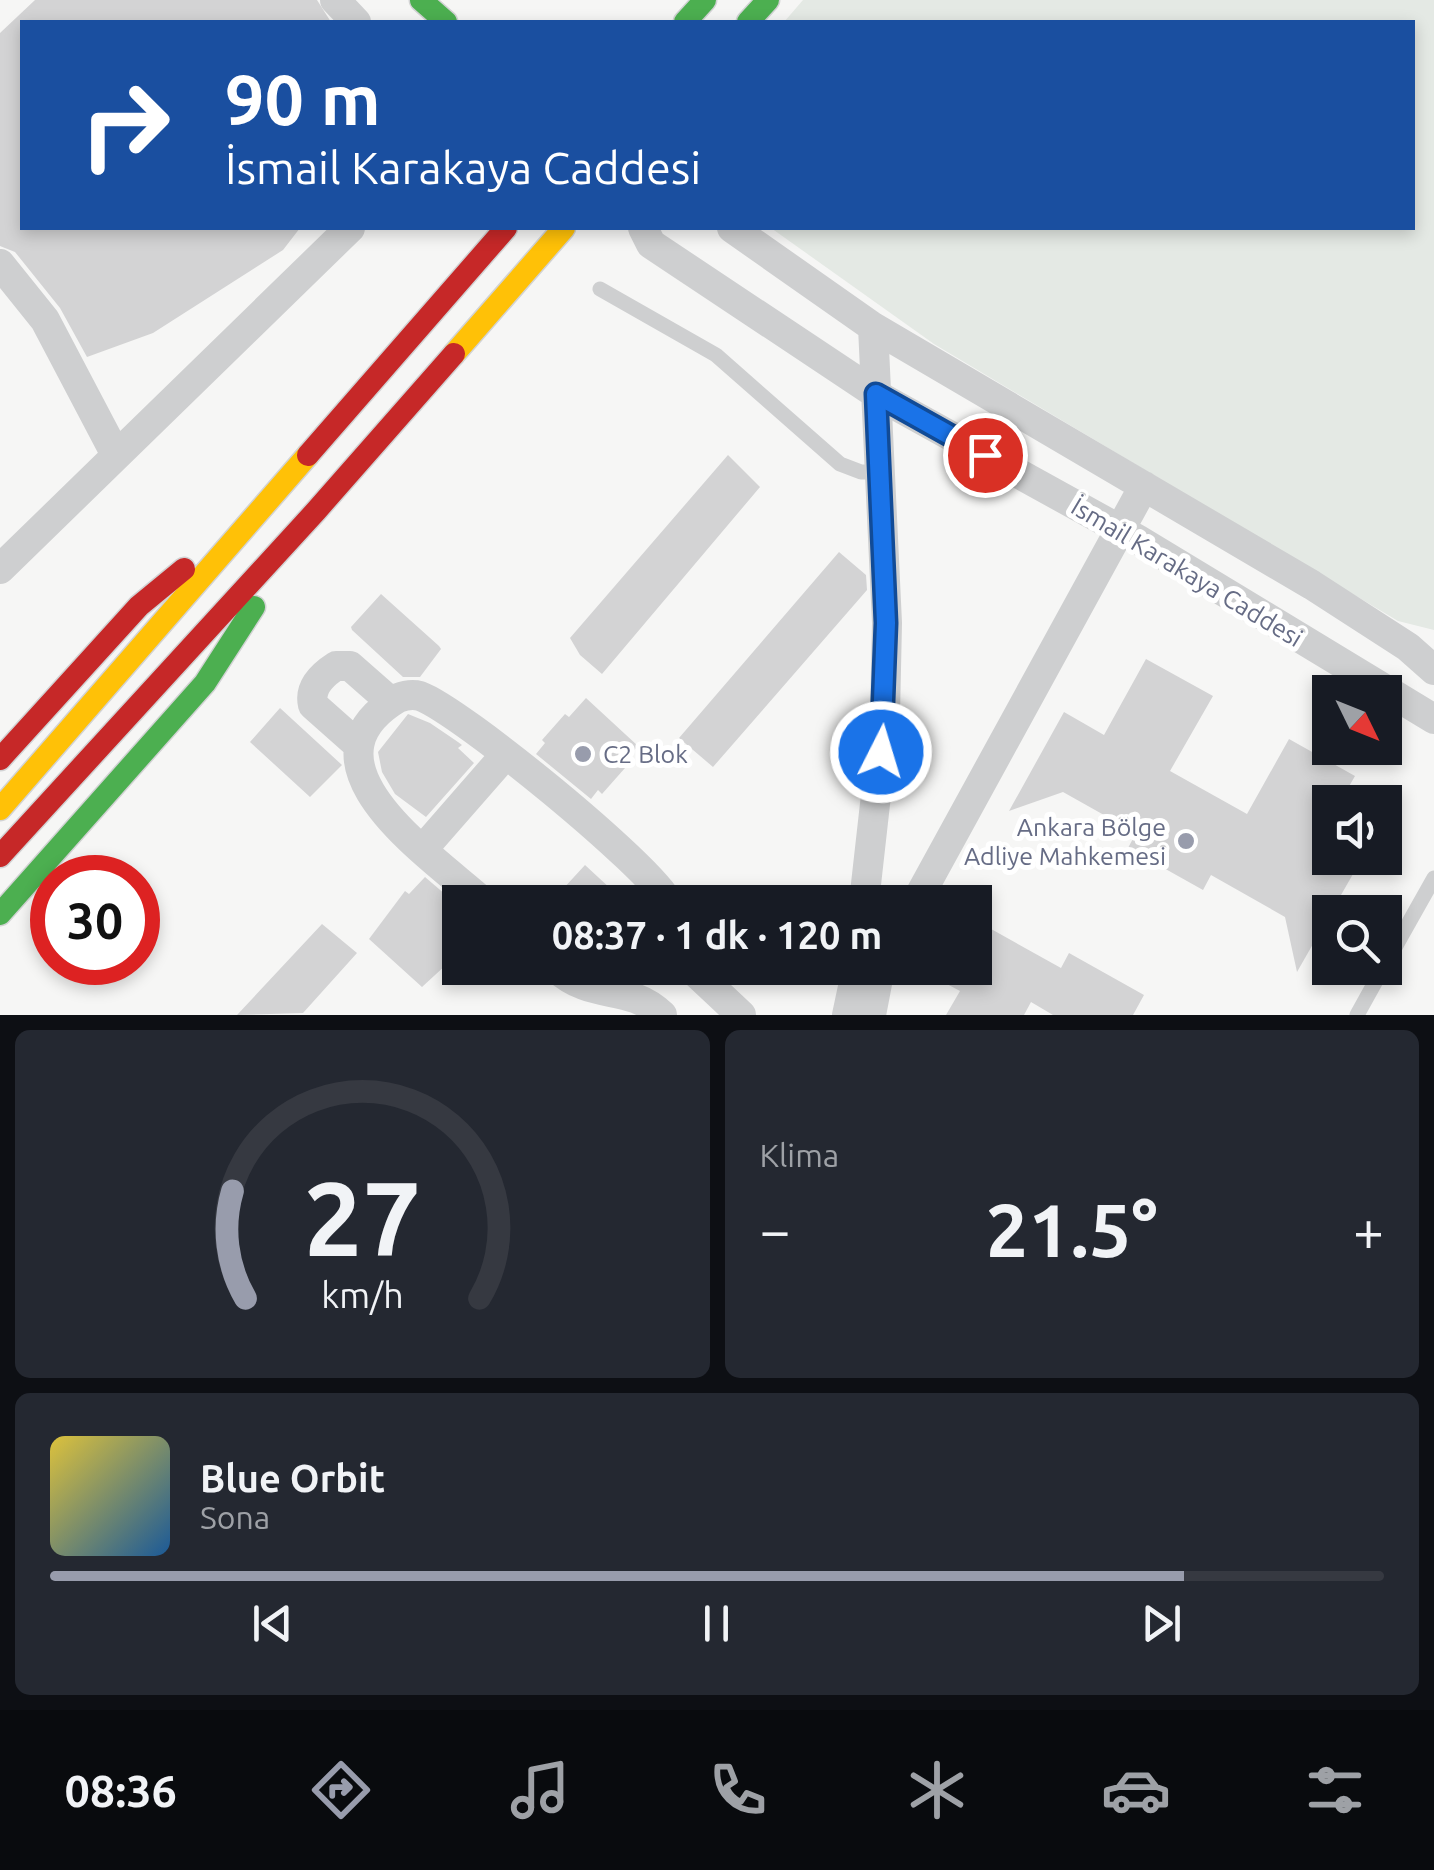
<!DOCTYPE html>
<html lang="tr">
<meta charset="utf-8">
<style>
body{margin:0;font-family:Ubuntu,sans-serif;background:#242831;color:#f1f3f6;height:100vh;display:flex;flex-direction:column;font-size:38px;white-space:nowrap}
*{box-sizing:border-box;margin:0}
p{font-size:32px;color:#9ea1a6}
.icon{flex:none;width:55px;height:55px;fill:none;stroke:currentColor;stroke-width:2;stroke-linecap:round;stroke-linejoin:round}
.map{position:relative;height:1015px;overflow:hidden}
.drawer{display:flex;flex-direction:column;gap:15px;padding:15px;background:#0d0f14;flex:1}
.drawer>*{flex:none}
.hud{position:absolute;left:20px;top:20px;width:1395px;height:210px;border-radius:0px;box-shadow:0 5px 15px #0003;background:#1a4fa0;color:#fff;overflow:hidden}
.needle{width:65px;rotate:133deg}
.tools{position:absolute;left:1312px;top:675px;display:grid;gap:20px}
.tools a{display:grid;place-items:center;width:90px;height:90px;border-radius:0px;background:#171b24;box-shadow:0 5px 15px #0003;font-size:50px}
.speed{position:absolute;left:30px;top:855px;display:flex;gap:20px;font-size:50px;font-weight:700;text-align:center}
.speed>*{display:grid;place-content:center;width:130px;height:130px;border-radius:50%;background:#171b24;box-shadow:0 5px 15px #0003;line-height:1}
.speed .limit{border:15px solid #d22;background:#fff;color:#111}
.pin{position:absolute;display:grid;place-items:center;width:85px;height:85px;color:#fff;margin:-42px;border:5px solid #fff;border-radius:50%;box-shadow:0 2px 10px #0007}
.me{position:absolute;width:110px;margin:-55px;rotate:5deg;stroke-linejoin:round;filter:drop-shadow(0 0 8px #0008)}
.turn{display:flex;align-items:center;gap:35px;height:210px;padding:0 40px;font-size:45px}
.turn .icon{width:130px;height:130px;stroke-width:2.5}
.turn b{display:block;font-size:70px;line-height:85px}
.big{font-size:75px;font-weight:600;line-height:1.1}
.drawer .widget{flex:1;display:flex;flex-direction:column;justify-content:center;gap:15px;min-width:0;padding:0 35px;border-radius:15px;background:#242831}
.drawer .dial{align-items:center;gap:0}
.dial svg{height:260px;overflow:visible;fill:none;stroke:#363941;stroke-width:7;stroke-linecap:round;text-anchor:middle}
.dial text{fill:#f1f3f6;stroke:none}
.song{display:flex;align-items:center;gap:30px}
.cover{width:120px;height:120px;border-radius:15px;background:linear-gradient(135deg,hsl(50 70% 55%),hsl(210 70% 35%))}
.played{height:10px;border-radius:5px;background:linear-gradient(90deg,#989cac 85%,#363941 85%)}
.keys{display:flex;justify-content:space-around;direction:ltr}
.heat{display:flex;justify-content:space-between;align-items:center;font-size:55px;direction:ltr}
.drawer .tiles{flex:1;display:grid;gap:15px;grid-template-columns:1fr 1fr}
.widget:last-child{grid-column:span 2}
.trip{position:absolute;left:442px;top:885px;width:550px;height:100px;border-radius:0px;background:#171b24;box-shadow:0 5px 15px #0003;font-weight:600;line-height:100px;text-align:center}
.dock{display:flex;height:160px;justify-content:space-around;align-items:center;background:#090b0e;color:#9ea1a6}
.dock .icon{width:70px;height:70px}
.dock .active{color:#989cac}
.dock b{font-size:45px;color:#f1f3f6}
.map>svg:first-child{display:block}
</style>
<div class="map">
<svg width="1434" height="1015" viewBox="0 0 1434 1015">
<rect width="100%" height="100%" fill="#f6f6f5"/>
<path fill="#e4e9e4" d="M803 0H1434V630L1398 621 934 344 771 228H1412V22H784Z"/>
<path fill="#d3d3d4" d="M35 0H317L331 22H22V228H300L283 250 153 333 87 357 60 308 15 252 0 246V33Z
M728 455 760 487 602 674 580 655 570 638Z
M839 552 866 575 867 590 713 767 679 738Z
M381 594 439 646 441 649 420 677H403L352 630 351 627Z
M1146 659 1213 696 1170 771 1247 814 1289 739 1355 776 1340 802H1330V821L1313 852 1353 874 1297 972 1285 917 1211 875 1203 890 1128 848 1136 833 1063 792 1009 811 1064 712 1104 735Z
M586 698 638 746 621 765 625 768 602 794 598 790 591 799 536 754 545 743 542 740 565 714 569 717Z
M280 708 342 765 310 797 250 742Z
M408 714 430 723 458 742 462 745 458 748 474 763 426 817 395 794 382 772 378 752Z
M585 865 625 902H551Z
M425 877 460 907V952L422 987 369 939 405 891 409 894Z
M975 920 1061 968 1069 953 1144 995 1133 1015H1053L1031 1002 1024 1015H946L960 991 917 968H975Z
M322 924 357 953 303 1013 237 1015Z"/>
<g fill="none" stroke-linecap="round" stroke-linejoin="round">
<g stroke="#d2d3d4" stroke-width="25">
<path id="fast" d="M421 0 446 22
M685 22 705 0
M748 22 768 0
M0 914 205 683 254 607"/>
</g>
<g stroke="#d2d3d4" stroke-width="25">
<path id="slow" d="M454 354 564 228
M0 809 308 455"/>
</g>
<g stroke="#d2d3d4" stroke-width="25">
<path id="jam" d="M308 455 506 228
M0 759 139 606 184 569
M0 856 316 511 454 354"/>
</g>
<path stroke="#cecfd0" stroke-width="15" d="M600 289 716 355 840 464 861 472H880
M1385 965 1434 878
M1357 1015 1383 968"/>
<path stroke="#cecfd0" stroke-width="30" d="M335 0 356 22
M643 228 651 244 884 399 1137 539 1434 719
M732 228 873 327 1312 585 1408 647 1434 670
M0 264 45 320 116 455
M0 569 350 228
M357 744 313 705C309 688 322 675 336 666H350L391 702
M423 849 506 754
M483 902C432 856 290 763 398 698 406 695 412 694 420 696 461 711 650 866 668 902
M864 902 885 715 887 623 873 327
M916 902 1144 486
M556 968C594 1002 627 982 662 1015
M691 968 741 1015
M847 1015 857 968
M871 1015 880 968"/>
<use href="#fast" stroke="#4caf50" stroke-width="22"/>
<use href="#slow" stroke="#ffc107" stroke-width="22"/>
<use href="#jam" stroke="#c62828" stroke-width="22"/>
</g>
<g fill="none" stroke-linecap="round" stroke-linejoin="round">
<g stroke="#114b97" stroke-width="25">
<path id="route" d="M881 752 886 623 876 394 985 455"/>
</g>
<use href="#route" stroke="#1a73e8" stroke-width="18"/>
</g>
<g fill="#989cac" stroke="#fff" stroke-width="4">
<circle cx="583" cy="754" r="10"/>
<circle cx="1186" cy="841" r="10"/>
</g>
<g text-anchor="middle" stroke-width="10" stroke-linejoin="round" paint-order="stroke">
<g font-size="25" fill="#666c85" stroke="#fff">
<text transform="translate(1187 572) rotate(31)" y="9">İsmail Karakaya Caddesi</text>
</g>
<g font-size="25" fill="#666c85" stroke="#fff" text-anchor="start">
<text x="603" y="763">C2 Blok</text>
<text x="1166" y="836" text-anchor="end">Ankara Bölge<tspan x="1166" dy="29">Adliye Mahkemesi</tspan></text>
</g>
</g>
</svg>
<div class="tools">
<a><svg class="needle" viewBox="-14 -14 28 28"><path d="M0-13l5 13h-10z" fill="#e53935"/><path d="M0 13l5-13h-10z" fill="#9ea1a6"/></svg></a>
<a><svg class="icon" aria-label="sound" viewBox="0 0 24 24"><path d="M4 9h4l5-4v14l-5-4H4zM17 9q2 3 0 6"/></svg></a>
<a><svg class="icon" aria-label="search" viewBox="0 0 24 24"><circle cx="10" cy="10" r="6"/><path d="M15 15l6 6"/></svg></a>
</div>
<div class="speed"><div class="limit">30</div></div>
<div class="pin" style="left:985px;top:455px;background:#d93025"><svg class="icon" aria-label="arrive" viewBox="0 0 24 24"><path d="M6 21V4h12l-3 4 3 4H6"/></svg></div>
<svg class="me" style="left:881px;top:752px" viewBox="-20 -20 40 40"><circle r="17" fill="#1a73e8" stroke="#fff" stroke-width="3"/><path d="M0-11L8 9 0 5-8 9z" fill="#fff"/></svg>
<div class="trip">08:37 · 1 dk · 120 m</div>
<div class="hud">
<div class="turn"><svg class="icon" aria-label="right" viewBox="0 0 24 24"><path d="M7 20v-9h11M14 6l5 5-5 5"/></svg><div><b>90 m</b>İsmail Karakaya Caddesi</div></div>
</div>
</div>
<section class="drawer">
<div class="tiles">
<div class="widget dial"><svg viewBox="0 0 100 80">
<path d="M14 69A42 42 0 1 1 86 69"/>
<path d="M14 69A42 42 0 0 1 10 36" stroke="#989cac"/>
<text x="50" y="56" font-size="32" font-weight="700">27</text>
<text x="50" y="72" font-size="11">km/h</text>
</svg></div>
<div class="widget"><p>Klima</p>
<div class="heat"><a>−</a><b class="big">21.5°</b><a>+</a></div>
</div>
<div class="widget">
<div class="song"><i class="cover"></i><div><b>Blue Orbit</b><p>Sona</p></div></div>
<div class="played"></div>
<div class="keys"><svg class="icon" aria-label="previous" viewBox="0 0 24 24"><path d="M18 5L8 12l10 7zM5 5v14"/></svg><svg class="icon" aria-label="pause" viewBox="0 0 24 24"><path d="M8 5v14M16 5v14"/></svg><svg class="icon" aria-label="next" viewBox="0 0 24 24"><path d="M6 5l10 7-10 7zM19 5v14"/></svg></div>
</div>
</div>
</section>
<nav class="dock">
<b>08:36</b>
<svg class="icon active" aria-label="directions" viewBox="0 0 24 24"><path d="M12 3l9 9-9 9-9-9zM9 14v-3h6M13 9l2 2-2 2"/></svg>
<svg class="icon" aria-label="music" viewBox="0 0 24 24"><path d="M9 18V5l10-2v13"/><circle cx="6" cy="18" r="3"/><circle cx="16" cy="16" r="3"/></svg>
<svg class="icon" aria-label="phone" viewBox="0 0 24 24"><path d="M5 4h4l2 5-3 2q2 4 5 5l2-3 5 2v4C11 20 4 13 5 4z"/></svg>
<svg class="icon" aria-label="climate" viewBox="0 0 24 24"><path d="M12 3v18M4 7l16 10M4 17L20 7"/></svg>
<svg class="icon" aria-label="car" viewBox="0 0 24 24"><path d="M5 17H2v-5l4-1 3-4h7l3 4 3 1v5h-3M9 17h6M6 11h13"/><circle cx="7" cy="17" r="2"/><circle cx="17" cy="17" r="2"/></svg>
<svg class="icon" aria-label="filters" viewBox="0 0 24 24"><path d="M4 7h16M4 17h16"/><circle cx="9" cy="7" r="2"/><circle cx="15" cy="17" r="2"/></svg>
</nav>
